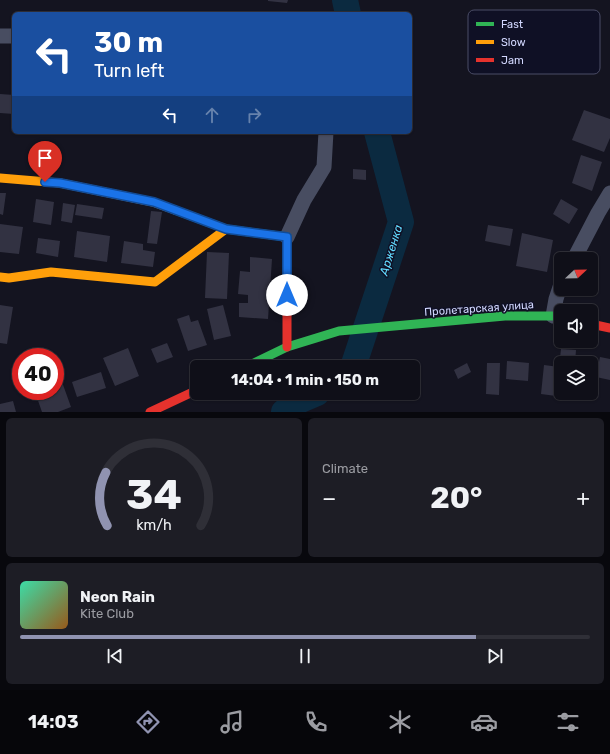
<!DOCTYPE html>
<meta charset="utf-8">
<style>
body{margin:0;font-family:Rubik,sans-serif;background:#1d1d25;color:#f1f3f6;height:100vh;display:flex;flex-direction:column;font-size:15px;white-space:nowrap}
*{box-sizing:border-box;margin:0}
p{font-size:13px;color:#9b9ca2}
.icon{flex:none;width:22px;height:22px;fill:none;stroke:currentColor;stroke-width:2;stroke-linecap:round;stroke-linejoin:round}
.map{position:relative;height:412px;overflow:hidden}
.sheet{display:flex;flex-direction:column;gap:6px;padding:6px;background:#08080d;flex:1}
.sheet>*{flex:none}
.guide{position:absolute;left:12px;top:12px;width:400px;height:122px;border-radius:6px;box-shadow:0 1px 3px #0004,0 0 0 1px #2f2f37;background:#1a4fa0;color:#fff;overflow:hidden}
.needle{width:26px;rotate:68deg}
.controls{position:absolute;left:554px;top:252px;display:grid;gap:8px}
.controls a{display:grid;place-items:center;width:44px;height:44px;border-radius:6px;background:#0f0f18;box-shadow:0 1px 3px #0004,0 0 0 1px #2f2f37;font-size:20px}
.speed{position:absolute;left:12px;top:348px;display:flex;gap:8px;font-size:20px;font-weight:700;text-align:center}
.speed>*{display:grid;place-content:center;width:52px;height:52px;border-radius:50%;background:#0f0f18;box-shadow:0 1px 3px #0004,0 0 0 1px #2f2f37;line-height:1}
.speed .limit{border:6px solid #d22;background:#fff;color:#111}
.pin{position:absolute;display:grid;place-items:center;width:34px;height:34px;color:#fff;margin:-41px -17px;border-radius:50% 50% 50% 0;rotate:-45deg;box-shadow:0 0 4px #0007}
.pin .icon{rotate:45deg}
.me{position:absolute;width:44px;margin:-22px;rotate:0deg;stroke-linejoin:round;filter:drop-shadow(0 0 3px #0008)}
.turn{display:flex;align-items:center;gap:14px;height:84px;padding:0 16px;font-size:18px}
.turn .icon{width:52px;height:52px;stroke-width:2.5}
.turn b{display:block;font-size:28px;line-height:34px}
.lanes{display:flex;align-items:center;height:38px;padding:0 16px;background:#0003;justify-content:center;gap:20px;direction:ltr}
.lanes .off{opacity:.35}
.big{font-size:30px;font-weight:700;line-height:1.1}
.sheet .tile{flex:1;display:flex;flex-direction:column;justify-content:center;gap:6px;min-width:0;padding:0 14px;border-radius:6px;background:#1d1d25}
.sheet .dial{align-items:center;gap:0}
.dial svg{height:104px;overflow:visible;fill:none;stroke:#2f2f37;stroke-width:7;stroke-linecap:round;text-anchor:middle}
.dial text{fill:#f1f3f6;stroke:none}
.song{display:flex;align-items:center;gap:12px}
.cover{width:48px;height:48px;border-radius:6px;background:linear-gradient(135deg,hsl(160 70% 55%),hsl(30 70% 35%))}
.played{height:4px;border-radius:2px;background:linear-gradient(90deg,#9093b1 80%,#2f2f37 80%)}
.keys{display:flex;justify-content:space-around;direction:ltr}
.heat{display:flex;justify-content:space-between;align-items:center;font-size:22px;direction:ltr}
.sheet .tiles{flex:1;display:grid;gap:6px;grid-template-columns:1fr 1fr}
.tile:last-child{grid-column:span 2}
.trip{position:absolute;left:190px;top:360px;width:230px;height:40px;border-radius:6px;background:#0f0f18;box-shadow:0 1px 3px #0004,0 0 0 1px #2f2f37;font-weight:700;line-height:40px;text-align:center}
.tabs{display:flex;height:64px;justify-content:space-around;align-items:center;background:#06060a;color:#9b9ca2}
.tabs .icon{width:28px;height:28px}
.tabs .current{color:#9093b1}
.tabs b{font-size:18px;color:#f1f3f6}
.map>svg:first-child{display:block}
</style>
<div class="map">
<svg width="610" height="412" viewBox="0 0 610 412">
<rect width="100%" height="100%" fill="#141420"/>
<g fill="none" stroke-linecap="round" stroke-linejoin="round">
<path stroke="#0b2a40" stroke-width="26" d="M345 0 348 14
M353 367 401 222 377 132
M284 412 296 402 317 393"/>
</g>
<path fill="#323242" d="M268 0H288L287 3 268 1Z
M0 94 14 95V114L0 113Z
M584 110 610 119V138L604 152 572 140Z
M581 155 602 162 592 191 572 183Z
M353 169 366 170V180L353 179Z
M0 193H6L3 215 0 214Z
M36 199 54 202 51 225 33 222Z
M561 199 578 209 569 224 553 214Z
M63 203 75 205 72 223 61 221Z
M77 204 104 208 102 219 75 215Z
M151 211 162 212 157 244 147 243Z
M0 224 23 227 19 254 0 252Z
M488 225 513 229 510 246 485 241Z
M77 231 110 236 107 262 74 257Z
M522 233 553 240 547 272 516 266Z
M38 238 60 241 58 257 36 253Z
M124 241 143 244V250L155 252 153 267 121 263Z
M207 252 229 253 227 299 205 298Z
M250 257 272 259 268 319 239 317V303H248V295L238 294 240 271 250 272Z
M0 305 13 307 7 344 0 343Z
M223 305 231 336 214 340 207 309Z
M189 315 191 322 198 320 207 345 188 351 177 319Z
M167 343 173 357 157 363 151 349Z
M128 348 139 376 115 386 103 358Z
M561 349 576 350 575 363H561V367H559Z
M600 357 610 359V380L596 377Z
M507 361 529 363 528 381 506 379Z
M467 363 471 372 458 379 454 370Z
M487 363H500L499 395 486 394Z
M544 365 559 367 556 396 541 394Z
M101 372 106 388 77 397 72 382Z
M62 382 71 407 58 412H42L35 392 38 391H55V385Z
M13 401 16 412H0V404Z"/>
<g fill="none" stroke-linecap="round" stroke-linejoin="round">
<path stroke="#484d61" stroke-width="15" d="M0 36H14
M287 237 304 200 324 167 326 132
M574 259 598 213 610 193
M553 316 556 299 561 284"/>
<path stroke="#30b455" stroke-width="9" d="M175 210 226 229 287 237V273
M246 367 287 347 339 331 505 316H553L561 318"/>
<path stroke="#ff9f0a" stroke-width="9" d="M0 178 60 183 153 202 175 210
M0 277 9 278 51 272 155 282 226 229"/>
<path stroke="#e5322d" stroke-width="9" d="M287 273V347
M591 324 610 328
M150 412 197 390"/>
</g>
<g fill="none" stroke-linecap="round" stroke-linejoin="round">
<g stroke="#114b97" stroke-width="10">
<path id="route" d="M45 182 60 183 154 202 226 229 287 237V295"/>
</g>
<use href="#route" stroke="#1a73e8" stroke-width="7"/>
</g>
<g text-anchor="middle" stroke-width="3" stroke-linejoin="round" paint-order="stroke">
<g font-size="11" fill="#d3d8ff" stroke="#0f1025">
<text transform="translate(479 308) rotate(-4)" y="4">Пролетарская улица</text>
</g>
<g font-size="12" font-style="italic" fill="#61dbff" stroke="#0f1025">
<text transform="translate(391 250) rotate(-73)" y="4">Арженка</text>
</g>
</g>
<rect x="468" y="10" width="132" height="64" rx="6" fill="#0f1025" stroke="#4a4c66" stroke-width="1"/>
<rect x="476" y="22" width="18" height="4" fill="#30b455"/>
<rect x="476" y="40" width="18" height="4" fill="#ff9f0a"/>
<rect x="476" y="58" width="18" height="4" fill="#e5322d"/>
<g font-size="11" fill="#d3d8ff">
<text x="501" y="28">Fast</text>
<text x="501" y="46">Slow</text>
<text x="501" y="64">Jam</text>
</g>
</svg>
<div class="controls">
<a><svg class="needle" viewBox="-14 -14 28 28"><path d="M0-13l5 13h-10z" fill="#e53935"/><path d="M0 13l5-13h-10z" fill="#9b9ca2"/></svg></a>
<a><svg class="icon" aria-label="sound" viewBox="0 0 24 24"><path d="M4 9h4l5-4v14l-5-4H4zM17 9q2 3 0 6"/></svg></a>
<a><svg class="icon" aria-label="layers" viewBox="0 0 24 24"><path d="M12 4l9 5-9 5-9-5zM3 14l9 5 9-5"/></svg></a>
</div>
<div class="speed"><div class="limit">40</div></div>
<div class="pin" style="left:45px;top:182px;background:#d93025"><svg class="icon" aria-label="arrive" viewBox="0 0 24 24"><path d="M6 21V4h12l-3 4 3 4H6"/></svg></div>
<svg class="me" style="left:287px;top:295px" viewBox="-20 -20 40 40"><circle r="19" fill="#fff"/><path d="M0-13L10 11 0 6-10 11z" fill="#1a73e8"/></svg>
<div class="trip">14:04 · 1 min · 150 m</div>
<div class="guide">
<div class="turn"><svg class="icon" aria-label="left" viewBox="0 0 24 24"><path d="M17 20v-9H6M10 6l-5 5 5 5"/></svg><div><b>30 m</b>Turn left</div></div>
<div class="lanes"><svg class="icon" aria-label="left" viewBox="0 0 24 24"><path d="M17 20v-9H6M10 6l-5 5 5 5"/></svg><svg class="icon off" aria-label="ahead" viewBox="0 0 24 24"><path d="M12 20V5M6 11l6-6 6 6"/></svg><svg class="icon off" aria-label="right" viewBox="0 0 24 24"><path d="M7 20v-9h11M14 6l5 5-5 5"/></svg></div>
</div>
</div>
<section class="sheet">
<div class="tiles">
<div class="tile dial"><svg viewBox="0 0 100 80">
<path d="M14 69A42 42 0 1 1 86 69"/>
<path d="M14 69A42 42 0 0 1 13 28" stroke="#9093b1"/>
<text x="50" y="56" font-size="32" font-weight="700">34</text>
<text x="50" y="72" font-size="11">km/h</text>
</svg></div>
<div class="tile"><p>Climate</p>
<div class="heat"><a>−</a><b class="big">20°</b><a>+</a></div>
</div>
<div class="tile">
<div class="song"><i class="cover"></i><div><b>Neon Rain</b><p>Kite Club</p></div></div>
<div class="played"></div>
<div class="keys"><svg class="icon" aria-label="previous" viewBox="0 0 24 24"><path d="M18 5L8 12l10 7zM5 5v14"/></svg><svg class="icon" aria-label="pause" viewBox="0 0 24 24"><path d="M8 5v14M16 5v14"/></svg><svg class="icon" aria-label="next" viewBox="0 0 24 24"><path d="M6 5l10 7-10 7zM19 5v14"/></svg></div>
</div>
</div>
</section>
<nav class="tabs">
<b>14:03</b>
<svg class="icon current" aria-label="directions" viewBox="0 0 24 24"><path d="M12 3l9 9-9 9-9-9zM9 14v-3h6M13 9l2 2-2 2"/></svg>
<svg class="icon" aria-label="music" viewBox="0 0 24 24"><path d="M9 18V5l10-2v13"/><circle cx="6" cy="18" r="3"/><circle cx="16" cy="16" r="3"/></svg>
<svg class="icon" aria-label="phone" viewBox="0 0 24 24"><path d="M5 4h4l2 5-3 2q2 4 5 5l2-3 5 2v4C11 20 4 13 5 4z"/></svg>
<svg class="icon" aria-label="climate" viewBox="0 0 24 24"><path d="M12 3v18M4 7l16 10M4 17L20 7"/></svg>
<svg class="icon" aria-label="car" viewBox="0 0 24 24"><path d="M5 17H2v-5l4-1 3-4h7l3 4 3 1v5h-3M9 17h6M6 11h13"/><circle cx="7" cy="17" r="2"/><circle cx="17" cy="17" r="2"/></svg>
<svg class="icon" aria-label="filters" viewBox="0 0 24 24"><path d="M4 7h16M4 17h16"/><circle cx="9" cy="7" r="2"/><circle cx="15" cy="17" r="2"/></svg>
</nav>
